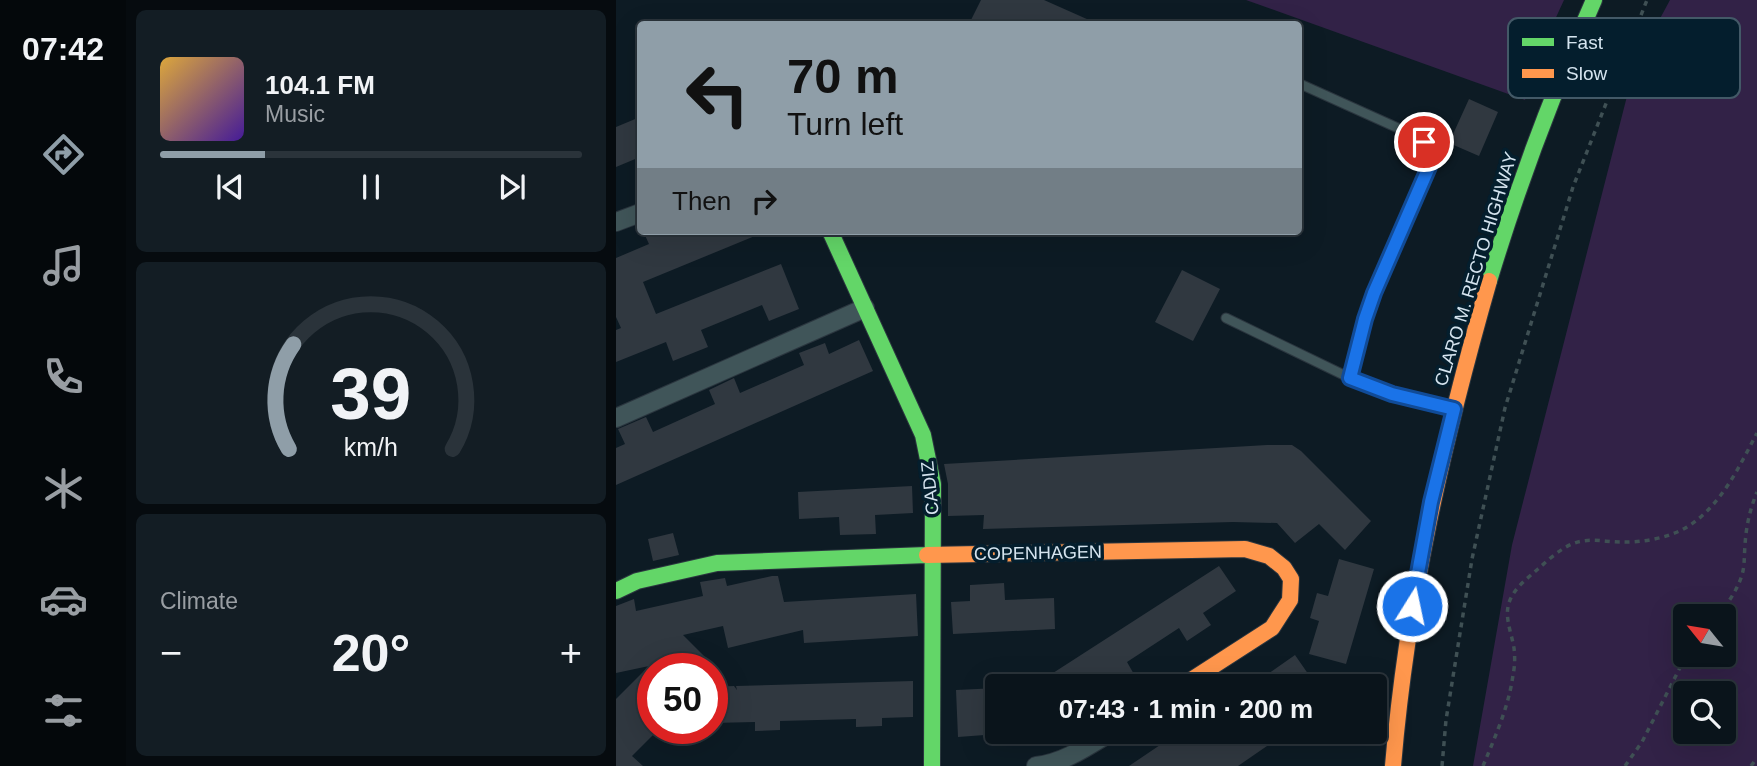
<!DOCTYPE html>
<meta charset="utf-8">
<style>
body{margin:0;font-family:Helvetica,sans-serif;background:#131d24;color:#f1f3f6;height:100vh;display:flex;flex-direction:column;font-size:26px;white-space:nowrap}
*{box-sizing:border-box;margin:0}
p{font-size:23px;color:#999ea3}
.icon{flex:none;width:38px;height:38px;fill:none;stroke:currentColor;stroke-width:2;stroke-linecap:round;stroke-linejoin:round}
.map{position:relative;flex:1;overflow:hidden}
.details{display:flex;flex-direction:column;gap:10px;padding:10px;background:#060b0f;width:490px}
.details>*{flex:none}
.banner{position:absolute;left:21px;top:21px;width:665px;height:214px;border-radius:7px;box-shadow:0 7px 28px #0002,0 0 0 2px #2a333a;background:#8f9ea8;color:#111;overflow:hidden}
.needle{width:46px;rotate:300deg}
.tools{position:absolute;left:1057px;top:604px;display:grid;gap:14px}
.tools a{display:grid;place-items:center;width:63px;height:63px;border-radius:7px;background:#0a141b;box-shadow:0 7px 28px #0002,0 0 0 2px #2a333a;font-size:35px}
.speed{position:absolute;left:21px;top:653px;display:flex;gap:14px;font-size:35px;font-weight:700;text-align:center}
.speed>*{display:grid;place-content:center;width:91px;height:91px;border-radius:50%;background:#0a141b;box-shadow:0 7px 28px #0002,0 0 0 2px #2a333a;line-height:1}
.speed .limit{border:10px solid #d22;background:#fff;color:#111}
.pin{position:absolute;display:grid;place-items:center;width:60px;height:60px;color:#fff;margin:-30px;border:4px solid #fff;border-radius:50%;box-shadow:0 2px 7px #0007}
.me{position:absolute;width:77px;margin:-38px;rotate:10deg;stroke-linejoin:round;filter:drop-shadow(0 0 5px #0008)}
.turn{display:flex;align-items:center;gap:24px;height:147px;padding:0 35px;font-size:32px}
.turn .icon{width:91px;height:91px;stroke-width:2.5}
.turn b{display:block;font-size:49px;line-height:60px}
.then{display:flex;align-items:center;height:66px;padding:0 35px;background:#0003;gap:14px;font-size:26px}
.big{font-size:52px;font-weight:600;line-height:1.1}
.details .card{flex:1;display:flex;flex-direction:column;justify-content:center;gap:10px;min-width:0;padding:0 24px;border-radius:10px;background:#131d24}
.details .dial{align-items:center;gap:0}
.dial svg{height:182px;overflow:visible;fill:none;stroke:#2a333a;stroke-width:7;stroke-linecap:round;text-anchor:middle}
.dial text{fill:#f1f3f6;stroke:none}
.song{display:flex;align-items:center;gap:21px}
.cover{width:84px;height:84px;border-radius:10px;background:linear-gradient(135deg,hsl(40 70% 55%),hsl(260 70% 35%))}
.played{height:7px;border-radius:4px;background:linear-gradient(90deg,#8f9ea8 25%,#2a333a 25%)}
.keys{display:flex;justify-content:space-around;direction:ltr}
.heat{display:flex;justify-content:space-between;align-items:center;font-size:38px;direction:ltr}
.trip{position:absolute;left:369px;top:674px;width:402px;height:70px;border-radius:7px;background:#0a141b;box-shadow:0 7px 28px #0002,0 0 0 2px #2a333a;font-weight:600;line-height:70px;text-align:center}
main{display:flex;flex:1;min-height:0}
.tabs{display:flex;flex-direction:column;width:126px;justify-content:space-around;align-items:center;background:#04080b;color:#999ea3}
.tabs .icon{width:49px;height:49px}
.tabs .current{color:#8f9ea8}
.tabs b{font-size:32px;color:#f1f3f6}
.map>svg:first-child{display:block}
</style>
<main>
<nav class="tabs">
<b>07:42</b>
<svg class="icon current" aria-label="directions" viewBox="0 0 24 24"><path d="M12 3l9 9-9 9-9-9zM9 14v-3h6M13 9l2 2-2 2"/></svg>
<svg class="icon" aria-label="music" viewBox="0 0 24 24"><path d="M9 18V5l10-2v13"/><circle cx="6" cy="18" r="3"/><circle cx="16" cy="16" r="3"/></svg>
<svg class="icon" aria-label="phone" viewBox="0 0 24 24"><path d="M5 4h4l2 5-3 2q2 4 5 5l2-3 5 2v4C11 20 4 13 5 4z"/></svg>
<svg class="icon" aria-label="climate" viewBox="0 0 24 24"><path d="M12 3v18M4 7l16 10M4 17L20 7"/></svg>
<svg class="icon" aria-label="car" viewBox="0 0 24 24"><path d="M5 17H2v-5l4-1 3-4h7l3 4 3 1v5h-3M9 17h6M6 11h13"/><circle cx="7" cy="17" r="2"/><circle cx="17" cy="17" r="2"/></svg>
<svg class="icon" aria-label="filters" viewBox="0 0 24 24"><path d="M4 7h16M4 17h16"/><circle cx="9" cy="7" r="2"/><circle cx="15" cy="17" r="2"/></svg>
</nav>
<section class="details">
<div class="card">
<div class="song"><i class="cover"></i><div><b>104.1 FM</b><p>Music</p></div></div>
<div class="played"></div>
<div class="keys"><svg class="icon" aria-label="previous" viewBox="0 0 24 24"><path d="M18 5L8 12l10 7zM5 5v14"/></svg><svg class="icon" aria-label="pause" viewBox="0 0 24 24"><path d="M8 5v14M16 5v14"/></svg><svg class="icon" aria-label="next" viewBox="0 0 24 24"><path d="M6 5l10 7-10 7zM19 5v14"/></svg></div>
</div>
<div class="card dial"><svg viewBox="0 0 100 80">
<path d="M14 69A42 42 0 1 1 86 69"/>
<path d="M14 69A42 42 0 0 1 16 23" stroke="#8f9ea8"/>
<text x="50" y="56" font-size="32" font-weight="700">39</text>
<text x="50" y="72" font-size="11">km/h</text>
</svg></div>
<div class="card"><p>Climate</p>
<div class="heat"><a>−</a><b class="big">20°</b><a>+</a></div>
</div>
</section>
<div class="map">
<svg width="1141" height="766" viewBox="0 0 1141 766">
<rect width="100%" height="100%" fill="#0d1b24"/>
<path fill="#322247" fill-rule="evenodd" d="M630 0H948L936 26 909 100Z
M1054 0H1141V766H857L896 545 1019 65ZM1069 616H1108V654H1069ZM1069 693H1108V732H1069Z"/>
<path fill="#303840" d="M365 0H428L482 24H353Z
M853 99 882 112 863 156 833 143Z
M24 117V157L0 167V127Z
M27 231H151L27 282 40 314 165 264 183 309 153 321 146 305 85 330 92 347 57 361 50 342 0 362V330L5 328 0 317V258L33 244Z
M566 270 604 289 577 341 539 322Z
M243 340 257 371 0 485V448L9 444 2 429 30 417 37 432 99 404 93 390 118 378 124 393 188 365 183 353 209 343 213 354Z
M651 445H676L685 451 755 521 729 550 703 524 679 543 661 523 617 522 367 529 368 515 332 516V484L328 464Z
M296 486 297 513 259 515 260 534 224 535 223 517 183 519 182 492Z
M57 533 63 555 37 561 32 539Z
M723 559 758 569 730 664 693 654 703 621 694 618 701 593 712 596Z
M603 566 620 591 587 613 595 625 571 641 563 628 511 662 519 676 502 686H497L491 675 474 686H445L437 673Z
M156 576H162L168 602 300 594 302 636 188 643 187 630 112 648 107 626 67 635 100 668H37V735L16 756 27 766H0V699L33 666 0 673V606L18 599 20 611 87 596 84 582 109 578 111 586Z
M388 583 389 600 438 598 439 629 337 634 335 602 354 601V585Z
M679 655 695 678 684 686H635Z
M297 681V717L266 718V726L240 727V719L164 721V730L139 731V722L96 723V687L118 686 121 690 120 686Z
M382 688V734L342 737 340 690Z
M569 732H642L651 746 622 766H513L547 743 549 746Z"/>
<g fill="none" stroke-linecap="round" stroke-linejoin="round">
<g stroke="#2b363f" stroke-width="11">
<path id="lane" d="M682 83 793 133C810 144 816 146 813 167L758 293 749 319 734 378
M610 318 734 378 776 394 836 408"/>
</g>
<g stroke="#2b363f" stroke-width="20">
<path id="street" d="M0 222 24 213
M0 418 249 308
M420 766C448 763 472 746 495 732"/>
</g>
<g stroke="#2b363f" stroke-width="18">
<path id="fast" d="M214 231 307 435 317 484 316 766
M873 281C902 185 937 92 978 0
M0 591 21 581 101 563 311 555"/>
</g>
<g stroke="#2b363f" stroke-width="18">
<path id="slow" d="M311 555 629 549 653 556 668 568 675 579 674 600 656 628 566 686
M777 766C791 599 827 442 873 281"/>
</g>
<path stroke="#3f5054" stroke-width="3.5" stroke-dasharray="5 5" stroke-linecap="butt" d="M1102 616C1111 604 1120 592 1125 578 1129 567 1128 557 1129 545 1130 527 1134 509 1141 492
M826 766 830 720 856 559 889 408 957 187 1031 0
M867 766C879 737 893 706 897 675 899 666 899 656 898 648 895 630 886 613 896 596 902 585 913 577 922 569 932 560 944 549 956 544 972 537 988 542 1004 542 1025 543 1053 538 1071 527 1105 506 1123 467 1141 433
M1009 766 1026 742 1071 654
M1135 766 1141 758"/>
<use href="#lane" stroke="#405559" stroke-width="9"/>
<use href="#street" stroke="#405559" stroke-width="18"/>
<use href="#fast" stroke="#63d668" stroke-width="16"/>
<use href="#slow" stroke="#ff974d" stroke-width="16"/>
</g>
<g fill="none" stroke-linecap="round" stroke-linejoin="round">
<g stroke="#114b97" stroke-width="18">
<path id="route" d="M796 606 815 502 838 409 776 394 734 378 749 319 758 293 813 167V149L808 142"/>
</g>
<use href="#route" stroke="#1a73e8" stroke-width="12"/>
</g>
<g text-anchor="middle" stroke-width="7" stroke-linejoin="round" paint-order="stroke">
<g font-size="18" fill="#d5e4ef" stroke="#041e2d">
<text transform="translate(860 269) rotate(-73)" y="6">CLARO M. RECTO HIGHWAY</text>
<text transform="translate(314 488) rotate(-96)" y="6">CADIZ</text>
<text transform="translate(422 553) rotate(-1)" y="6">COPENHAGEN</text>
</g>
</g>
<rect x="892" y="18" width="232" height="80" rx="10" fill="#041e2d" stroke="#435967" stroke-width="2"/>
<rect x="906" y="38" width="32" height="8" fill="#63d668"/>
<rect x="906" y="69" width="32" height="9" fill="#ff974d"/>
<g font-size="19" fill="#d5e4ef">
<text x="950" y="49">Fast</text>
<text x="950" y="80">Slow</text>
</g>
</svg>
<div class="tools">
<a><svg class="needle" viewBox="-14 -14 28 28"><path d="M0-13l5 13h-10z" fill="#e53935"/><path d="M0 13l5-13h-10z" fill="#999ea3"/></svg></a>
<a><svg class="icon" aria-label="search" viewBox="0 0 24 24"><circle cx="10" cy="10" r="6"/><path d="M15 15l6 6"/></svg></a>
</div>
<div class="speed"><div class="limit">50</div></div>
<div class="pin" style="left:808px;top:142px;background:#d93025"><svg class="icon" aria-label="arrive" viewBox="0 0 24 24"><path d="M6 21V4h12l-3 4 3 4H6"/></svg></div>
<svg class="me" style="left:796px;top:606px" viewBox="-20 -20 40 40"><circle r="17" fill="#1a73e8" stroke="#fff" stroke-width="3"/><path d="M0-11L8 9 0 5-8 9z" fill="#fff"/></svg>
<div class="trip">07:43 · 1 min · 200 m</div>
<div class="banner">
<div class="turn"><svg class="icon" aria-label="left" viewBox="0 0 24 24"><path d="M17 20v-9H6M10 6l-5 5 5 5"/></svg><div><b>70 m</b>Turn left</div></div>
<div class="then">Then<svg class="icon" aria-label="right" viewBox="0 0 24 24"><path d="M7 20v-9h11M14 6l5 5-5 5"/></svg></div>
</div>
</div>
</main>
